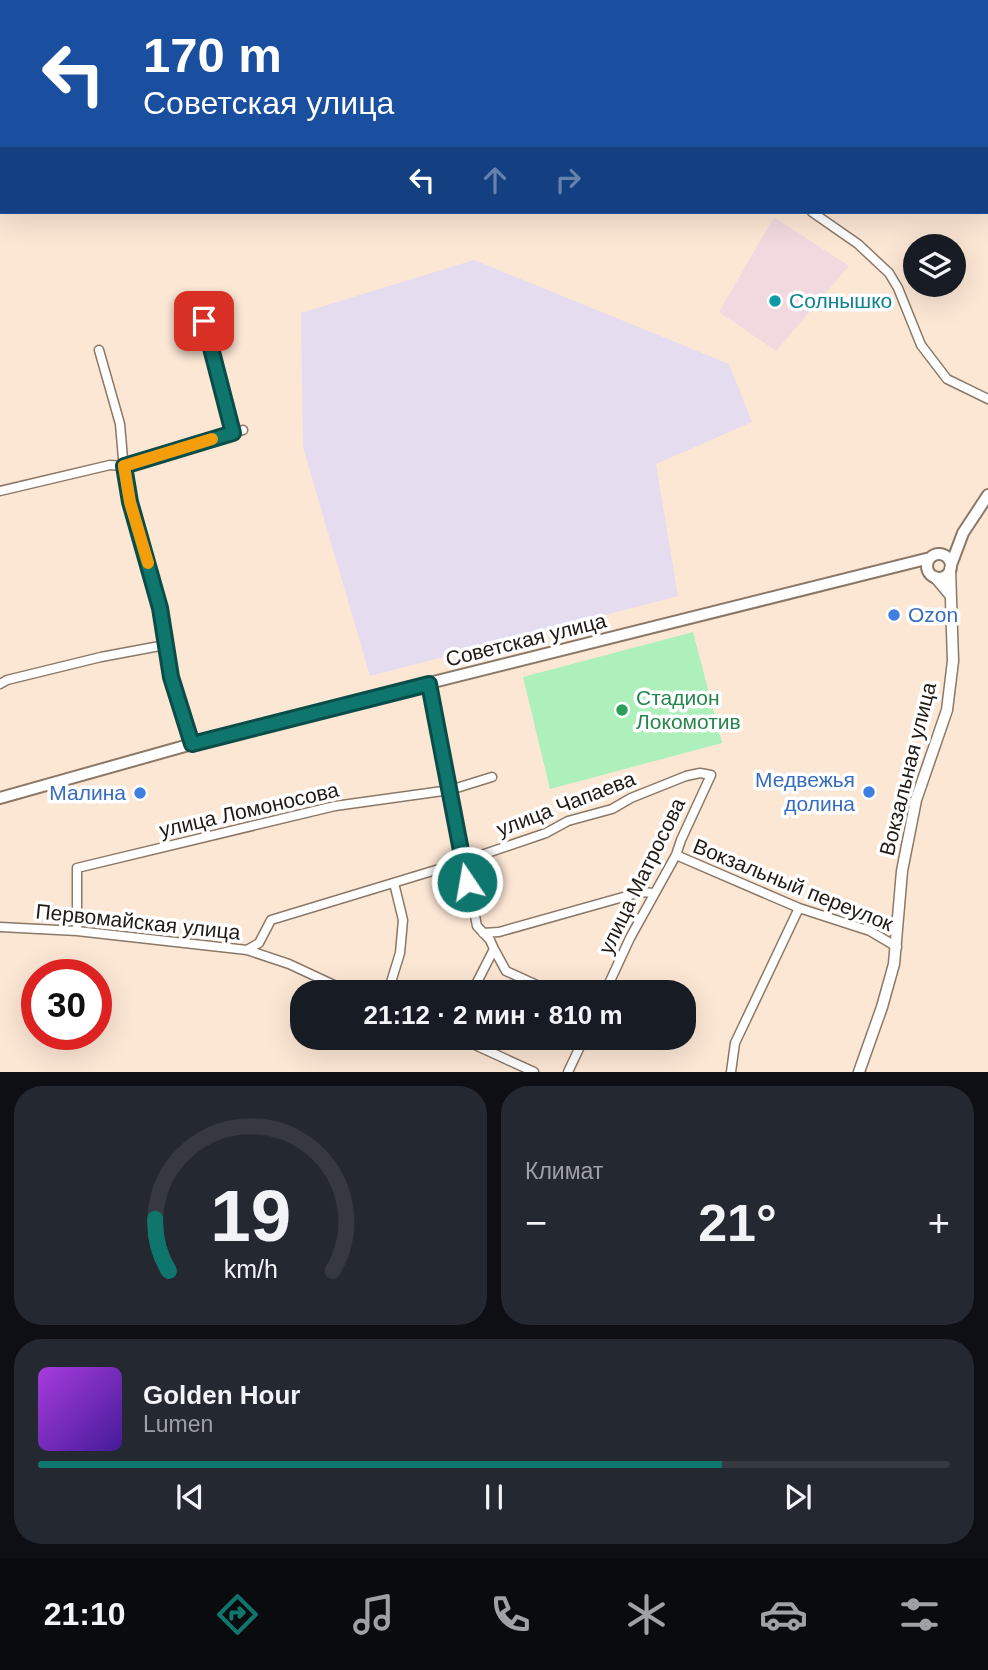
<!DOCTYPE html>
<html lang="ru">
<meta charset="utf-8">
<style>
body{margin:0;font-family:Arial,sans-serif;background:#242831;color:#f1f3f6;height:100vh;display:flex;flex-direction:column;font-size:26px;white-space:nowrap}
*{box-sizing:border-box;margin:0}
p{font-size:23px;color:#9ea1a6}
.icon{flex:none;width:38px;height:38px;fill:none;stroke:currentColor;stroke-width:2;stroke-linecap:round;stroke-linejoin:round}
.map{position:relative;height:1072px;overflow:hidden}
.side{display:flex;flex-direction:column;gap:14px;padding:14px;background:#0d0f14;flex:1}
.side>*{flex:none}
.banner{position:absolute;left:0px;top:0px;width:989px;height:214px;box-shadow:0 7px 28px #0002;background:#1a4fa0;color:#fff;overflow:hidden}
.controls{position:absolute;left:903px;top:234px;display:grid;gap:14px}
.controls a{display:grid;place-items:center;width:63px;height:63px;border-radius:50%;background:#171b24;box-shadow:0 7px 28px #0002;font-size:35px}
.speed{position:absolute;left:21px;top:959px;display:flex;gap:14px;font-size:35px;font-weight:700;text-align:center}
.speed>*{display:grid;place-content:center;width:91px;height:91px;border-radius:50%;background:#171b24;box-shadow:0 7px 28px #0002;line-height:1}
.speed .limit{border:10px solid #d22;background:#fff;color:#111}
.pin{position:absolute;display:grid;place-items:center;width:60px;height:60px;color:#fff;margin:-30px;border-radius:14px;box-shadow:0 4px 10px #0006}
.me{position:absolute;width:77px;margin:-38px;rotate:348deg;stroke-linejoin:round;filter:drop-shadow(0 0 5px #0008)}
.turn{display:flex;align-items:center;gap:24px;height:147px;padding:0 28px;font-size:32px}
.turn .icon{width:91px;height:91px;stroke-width:2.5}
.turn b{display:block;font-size:49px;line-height:60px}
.lanes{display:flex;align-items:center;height:66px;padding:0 28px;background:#0003;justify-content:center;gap:35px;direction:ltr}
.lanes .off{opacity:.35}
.big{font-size:52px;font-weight:800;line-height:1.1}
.side .card{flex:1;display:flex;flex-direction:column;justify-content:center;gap:10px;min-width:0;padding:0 24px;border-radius:28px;background:#242831}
.side .dial{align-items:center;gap:0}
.dial svg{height:182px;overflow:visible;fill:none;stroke:#363941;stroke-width:7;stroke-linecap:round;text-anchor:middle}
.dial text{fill:#f1f3f6;stroke:none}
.song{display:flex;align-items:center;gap:21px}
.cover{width:84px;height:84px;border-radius:10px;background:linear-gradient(135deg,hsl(280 70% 55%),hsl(260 70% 35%))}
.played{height:7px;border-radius:4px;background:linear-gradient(90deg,#0f766e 75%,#363941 75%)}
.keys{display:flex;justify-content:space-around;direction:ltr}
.heat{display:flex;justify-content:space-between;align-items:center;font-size:38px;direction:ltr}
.side .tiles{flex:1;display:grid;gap:14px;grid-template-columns:1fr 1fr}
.card:last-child{grid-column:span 2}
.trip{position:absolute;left:290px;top:980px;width:406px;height:70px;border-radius:28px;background:#171b24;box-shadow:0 7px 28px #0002;font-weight:800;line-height:70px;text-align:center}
.menu{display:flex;height:112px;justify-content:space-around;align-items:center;background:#090b0e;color:#9ea1a6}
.menu .icon{width:49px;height:49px}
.menu .selected{color:#0f766e}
.menu b{font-size:32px;color:#f1f3f6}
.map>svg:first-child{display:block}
</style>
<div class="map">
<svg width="988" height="1072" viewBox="0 0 988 1072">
<rect width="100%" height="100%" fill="#fce6d4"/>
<path fill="#e6dcf0" d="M474 260 729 364 752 422 656 464 678 596 370 676 303 447 301 313Z"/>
<path fill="#f2d9e0" d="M774 217 849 266 776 351 719 312Z"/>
<path fill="#adf0bc" d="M693 632 722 743 550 789 523 677Z"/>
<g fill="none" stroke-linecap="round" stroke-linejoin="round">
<g stroke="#8b7867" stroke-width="11">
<path id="minor" d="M543 2 544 0
M812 212 858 244 889 273 898 288 921 345 947 379 988 399
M204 321 233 433
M99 350 120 424 125 482 160 608 171 677 192 744
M0 491 110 465 123 466 243 430
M0 684 7 680 101 657 165 645
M429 684 477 926 490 940 494 949 472 992
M676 855 799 908 870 931 897 947
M0 927 77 931 247 950 289 964 349 992
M77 931V868L335 806 450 790 492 777
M483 933 499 932 641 892 654 893
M494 949 506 971 552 992
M247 950 259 943 271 920 449 866 546 833 568 821 612 809 631 798 686 776 700 773 711 775 681 840 676 855 630 938 605 992
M388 992 400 953 403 920 394 883
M460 1038 534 1072
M568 1072 584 1038
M731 1072 735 1043 799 908"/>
</g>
<g stroke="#8b7867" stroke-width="13">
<path id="tertiary" d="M935 577 951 596
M859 1072 882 1007 894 964 902 871 916 800 947 710 953 661 950 569"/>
</g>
<g stroke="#8b7867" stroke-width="14">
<path id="secondary" d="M927 566a12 12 0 1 1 24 0a12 12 0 1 1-24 0Z
M951 565 963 533 988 495
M0 798 249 728 930 558"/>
</g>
<use href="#minor" stroke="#fff" stroke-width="8"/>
<use href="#tertiary" stroke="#fff" stroke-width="10"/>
<use href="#secondary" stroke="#fff" stroke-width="10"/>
</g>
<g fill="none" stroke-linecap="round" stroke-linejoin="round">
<g stroke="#0a4d48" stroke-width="18">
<path id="route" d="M204 321 233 433 124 466 130 502 160 608 171 677 192 744 429 684 467 882"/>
</g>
<use href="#route" stroke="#0f766e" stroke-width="12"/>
<path stroke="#f59e0b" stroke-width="12" d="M148 563 130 502 124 466 212 439"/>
</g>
<circle fill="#0f9aa8" stroke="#fff" stroke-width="2.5" cx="775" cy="301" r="7"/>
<g fill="#3f7fe0" stroke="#fff" stroke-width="2.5">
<circle cx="894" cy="615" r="7"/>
<circle cx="869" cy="792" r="7"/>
<circle cx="140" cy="793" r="7"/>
</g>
<circle fill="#2e9e5b" stroke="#fff" stroke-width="2.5" cx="622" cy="710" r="7"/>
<g text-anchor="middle" stroke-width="7" stroke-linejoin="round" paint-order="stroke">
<g font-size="21" fill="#0d838f" stroke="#fff" text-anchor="start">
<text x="789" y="308">Солнышко</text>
</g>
<g font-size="21" fill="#366cbe" stroke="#fff" text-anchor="end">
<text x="908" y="622" text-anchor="start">Ozon</text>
<text x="855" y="787">Медвежья<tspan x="855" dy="24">долина</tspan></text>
<text x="126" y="800">Малина</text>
</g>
<g font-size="21" fill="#211a13" stroke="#fff">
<text transform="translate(526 640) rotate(-14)" y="7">Советская улица</text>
<text transform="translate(908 769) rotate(-76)" y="7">Вокзальная улица</text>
<text transform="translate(566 804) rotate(-21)" y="7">улица Чапаева</text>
<text transform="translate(249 810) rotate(-13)" y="7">улица Ломоносова</text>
<text transform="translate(642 876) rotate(-64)" y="7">улица Матросова</text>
<text transform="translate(793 885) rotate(22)" y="7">Вокзальный переулок</text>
<text transform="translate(138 922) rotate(6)" y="7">Первомайская улица</text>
</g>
<g font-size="21" fill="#27864d" stroke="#fff" text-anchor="start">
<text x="636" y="705">Стадион<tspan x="636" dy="24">Локомотив</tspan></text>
</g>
</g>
</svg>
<div class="controls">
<a><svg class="icon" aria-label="layers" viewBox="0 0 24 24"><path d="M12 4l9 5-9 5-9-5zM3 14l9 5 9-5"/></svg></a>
</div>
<div class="speed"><div class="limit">30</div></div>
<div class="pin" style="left:204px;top:321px;background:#d93025"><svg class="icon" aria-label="arrive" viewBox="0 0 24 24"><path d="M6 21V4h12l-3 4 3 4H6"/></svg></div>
<svg class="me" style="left:467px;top:882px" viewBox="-20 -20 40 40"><circle r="17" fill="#0f766e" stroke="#fff" stroke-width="3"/><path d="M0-11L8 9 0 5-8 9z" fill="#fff"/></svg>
<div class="trip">21:12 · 2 мин · 810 m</div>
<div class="banner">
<div class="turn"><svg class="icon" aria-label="left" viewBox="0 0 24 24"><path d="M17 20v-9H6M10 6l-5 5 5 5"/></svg><div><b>170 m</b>Советская улица</div></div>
<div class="lanes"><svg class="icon" aria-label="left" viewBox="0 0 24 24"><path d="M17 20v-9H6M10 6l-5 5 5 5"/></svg><svg class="icon off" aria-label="ahead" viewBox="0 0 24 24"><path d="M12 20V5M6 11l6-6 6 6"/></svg><svg class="icon off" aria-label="right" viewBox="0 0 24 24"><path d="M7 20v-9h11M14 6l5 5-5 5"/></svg></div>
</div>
</div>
<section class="side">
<div class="tiles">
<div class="card dial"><svg viewBox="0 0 100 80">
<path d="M14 69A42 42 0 1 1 86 69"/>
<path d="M14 69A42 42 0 0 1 8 46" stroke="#0f766e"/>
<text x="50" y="56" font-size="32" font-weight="700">19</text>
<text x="50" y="72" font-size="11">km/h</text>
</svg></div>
<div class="card"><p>Климат</p>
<div class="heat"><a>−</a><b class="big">21°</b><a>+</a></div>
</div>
<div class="card">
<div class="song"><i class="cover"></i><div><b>Golden Hour</b><p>Lumen</p></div></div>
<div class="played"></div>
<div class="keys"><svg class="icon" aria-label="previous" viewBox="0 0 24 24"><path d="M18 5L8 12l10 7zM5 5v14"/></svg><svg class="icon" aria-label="pause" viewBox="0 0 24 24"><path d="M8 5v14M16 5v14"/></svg><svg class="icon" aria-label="next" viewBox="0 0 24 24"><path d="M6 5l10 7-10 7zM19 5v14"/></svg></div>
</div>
</div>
</section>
<nav class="menu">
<b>21:10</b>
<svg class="icon selected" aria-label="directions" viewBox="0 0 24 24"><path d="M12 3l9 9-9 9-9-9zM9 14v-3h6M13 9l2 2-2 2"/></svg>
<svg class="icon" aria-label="music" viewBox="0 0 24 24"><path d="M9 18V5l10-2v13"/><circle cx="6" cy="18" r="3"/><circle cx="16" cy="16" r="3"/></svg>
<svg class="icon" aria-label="phone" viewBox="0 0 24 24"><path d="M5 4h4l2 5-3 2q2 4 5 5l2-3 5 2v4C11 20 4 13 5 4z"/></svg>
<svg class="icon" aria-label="climate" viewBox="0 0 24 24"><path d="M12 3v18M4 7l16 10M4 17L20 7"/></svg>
<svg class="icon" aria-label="car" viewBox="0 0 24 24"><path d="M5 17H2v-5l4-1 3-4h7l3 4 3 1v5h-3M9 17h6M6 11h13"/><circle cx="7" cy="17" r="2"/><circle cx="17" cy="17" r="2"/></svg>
<svg class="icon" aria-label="filters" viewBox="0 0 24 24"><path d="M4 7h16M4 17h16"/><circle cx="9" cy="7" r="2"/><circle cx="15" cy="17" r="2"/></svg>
</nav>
